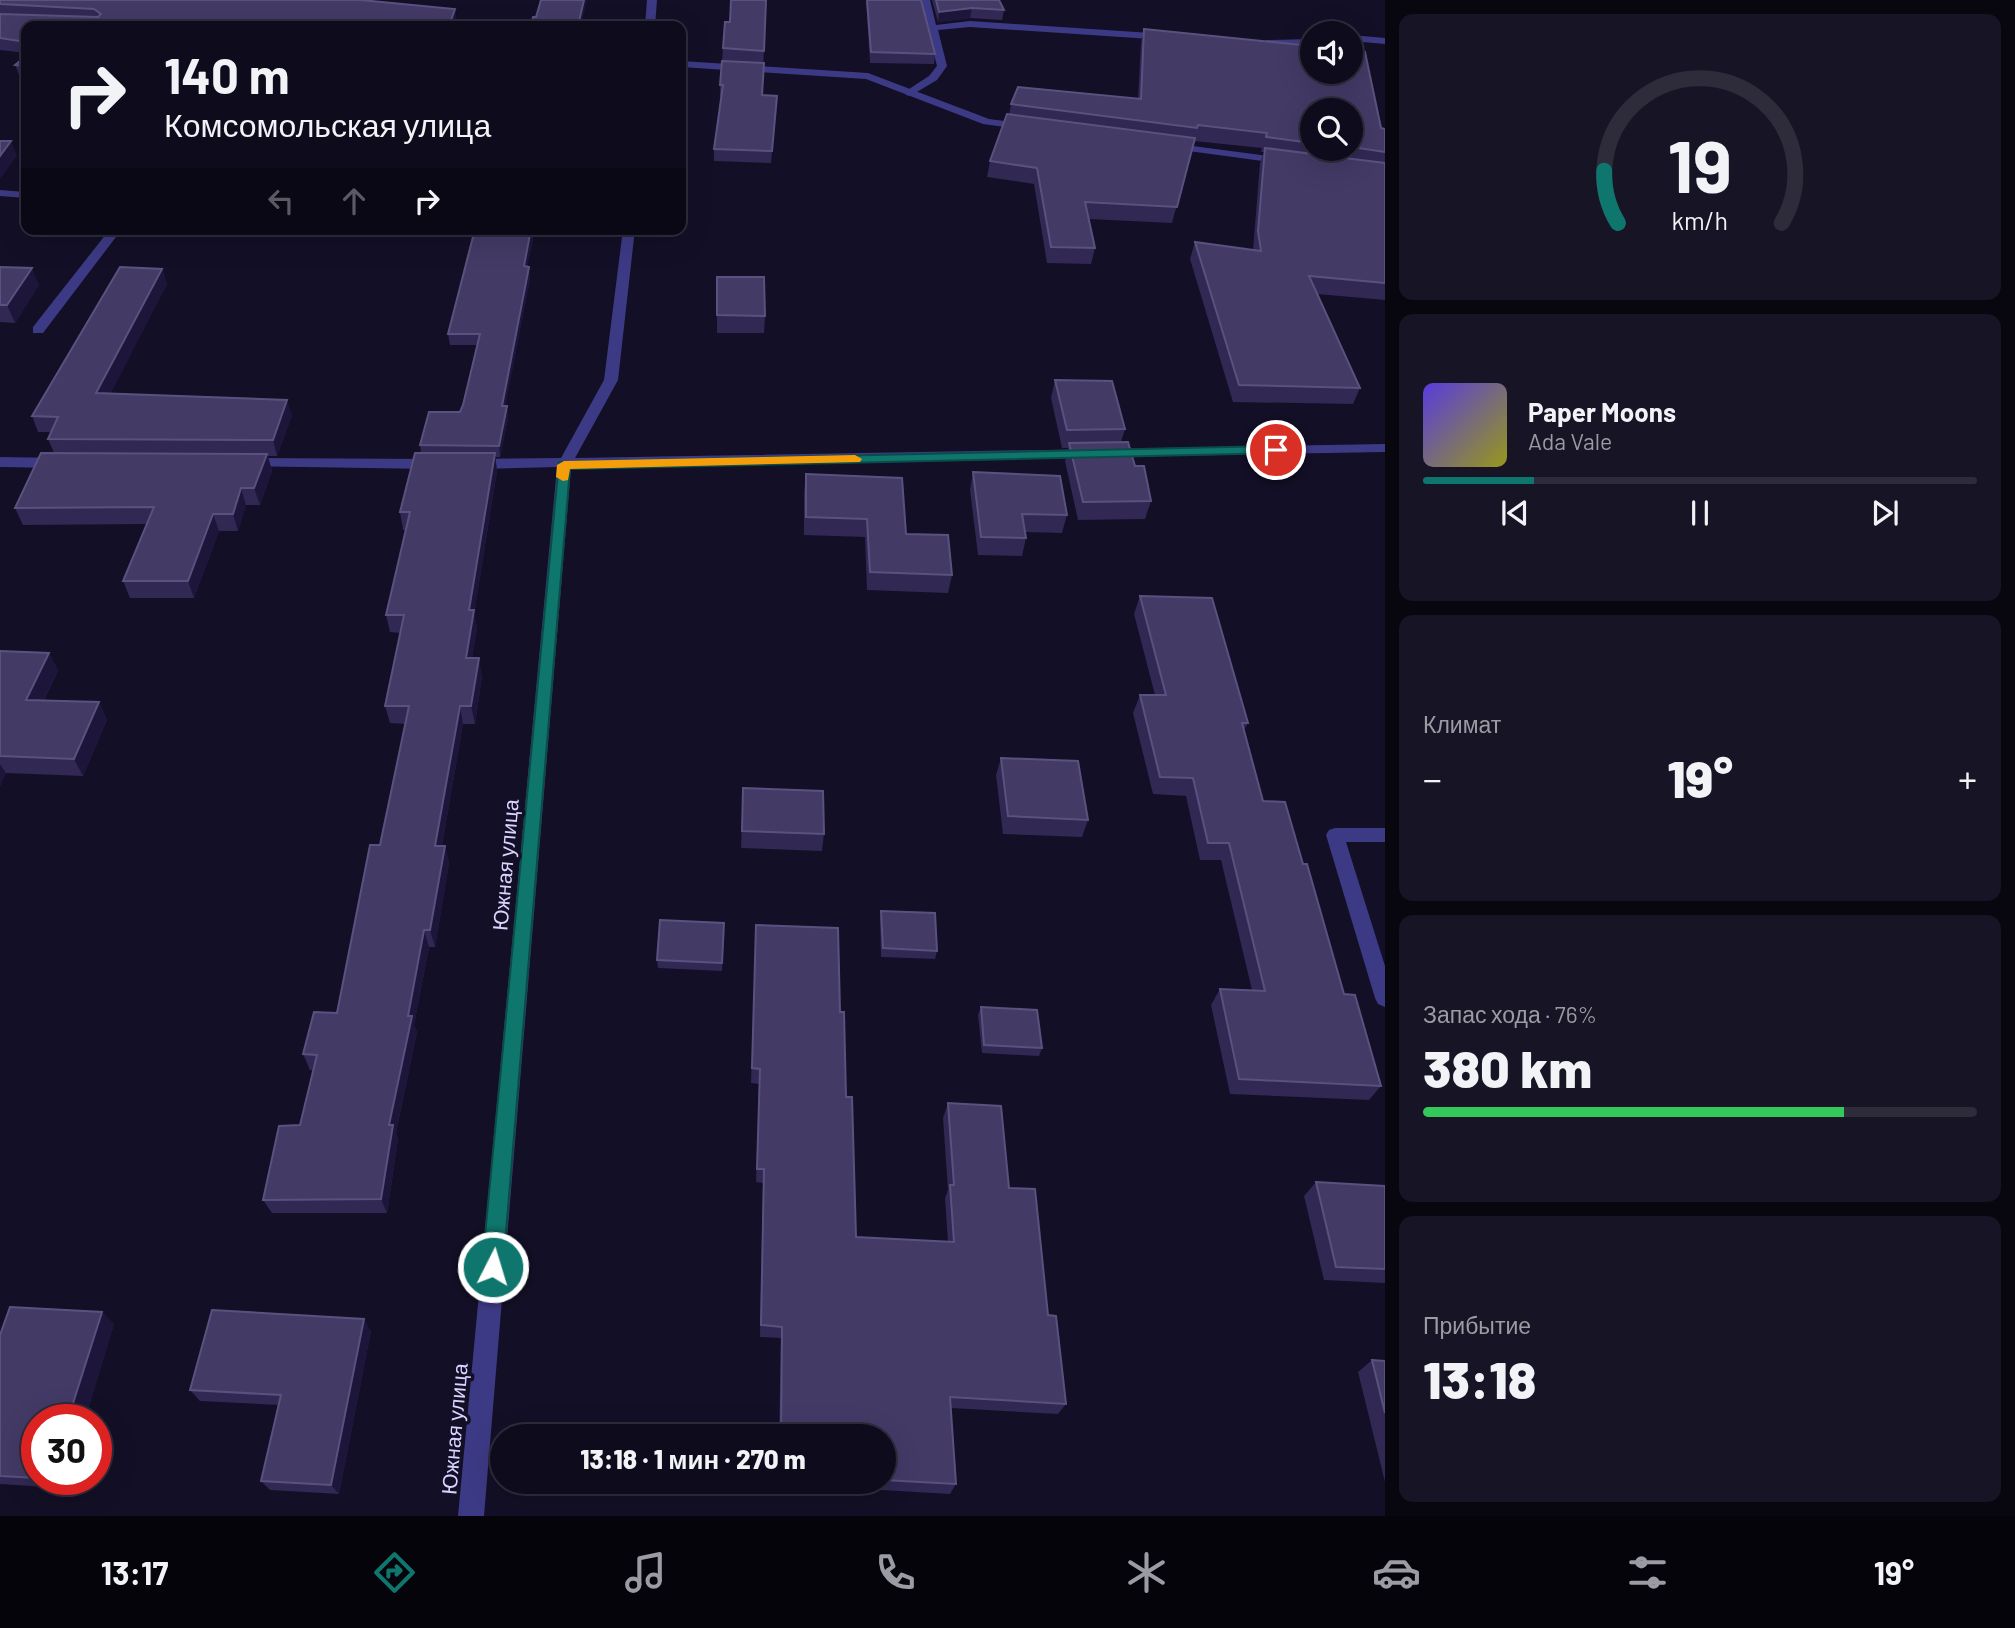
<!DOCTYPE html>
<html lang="ru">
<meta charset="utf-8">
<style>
body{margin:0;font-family:Barlow,sans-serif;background:#171425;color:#f1f3f6;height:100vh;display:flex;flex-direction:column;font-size:26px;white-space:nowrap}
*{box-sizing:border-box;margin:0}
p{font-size:23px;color:#9b9ba3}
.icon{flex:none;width:38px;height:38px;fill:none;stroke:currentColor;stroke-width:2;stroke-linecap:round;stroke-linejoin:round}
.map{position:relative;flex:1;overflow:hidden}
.drawer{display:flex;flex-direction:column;gap:14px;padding:14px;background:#08060f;width:630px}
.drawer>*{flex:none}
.guide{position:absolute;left:21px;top:21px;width:665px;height:214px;border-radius:14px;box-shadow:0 7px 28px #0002,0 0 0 2px #2e2b3b;background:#0e0b1c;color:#f1f3f6;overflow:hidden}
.tools{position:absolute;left:1300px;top:21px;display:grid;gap:14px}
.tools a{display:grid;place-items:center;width:63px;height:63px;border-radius:50%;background:#0e0b1c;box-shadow:0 7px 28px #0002,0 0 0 2px #2e2b3b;font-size:35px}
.speed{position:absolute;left:21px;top:1404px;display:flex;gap:14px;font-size:35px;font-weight:700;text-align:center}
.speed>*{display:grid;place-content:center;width:91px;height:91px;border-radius:50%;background:#0e0b1c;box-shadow:0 7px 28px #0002,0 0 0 2px #2e2b3b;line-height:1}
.speed .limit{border:10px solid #d22;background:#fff;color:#111}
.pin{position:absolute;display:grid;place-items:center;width:60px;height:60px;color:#fff;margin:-30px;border:4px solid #fff;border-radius:50%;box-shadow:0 2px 7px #0007}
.me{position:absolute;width:77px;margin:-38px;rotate:5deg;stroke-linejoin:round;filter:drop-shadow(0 0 5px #0008)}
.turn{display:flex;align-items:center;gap:24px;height:147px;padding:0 28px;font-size:32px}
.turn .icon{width:91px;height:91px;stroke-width:2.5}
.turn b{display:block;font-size:49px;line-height:60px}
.lanes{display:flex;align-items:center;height:66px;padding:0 28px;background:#0003;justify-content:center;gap:35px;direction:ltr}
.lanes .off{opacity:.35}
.big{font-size:52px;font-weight:800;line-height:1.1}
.drawer .card{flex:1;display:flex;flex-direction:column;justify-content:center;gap:10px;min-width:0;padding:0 24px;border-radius:14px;background:#171425}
.drawer .dial{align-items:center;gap:0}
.dial svg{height:182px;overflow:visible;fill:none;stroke:#2e2b3b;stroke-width:7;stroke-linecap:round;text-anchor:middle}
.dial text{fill:#f1f3f6;stroke:none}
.song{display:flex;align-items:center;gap:21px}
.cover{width:84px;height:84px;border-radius:10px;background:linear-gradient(135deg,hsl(250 70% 55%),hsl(60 70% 35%))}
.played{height:7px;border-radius:4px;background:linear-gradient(90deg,#0f766e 20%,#2e2b3b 20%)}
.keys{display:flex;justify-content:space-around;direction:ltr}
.heat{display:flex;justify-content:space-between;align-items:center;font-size:38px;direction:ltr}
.charge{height:10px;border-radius:5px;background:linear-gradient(90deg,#34c759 76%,#2e2b3b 0)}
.trip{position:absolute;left:490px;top:1424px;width:406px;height:70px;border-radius:35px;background:#0e0b1c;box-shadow:0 7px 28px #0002,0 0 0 2px #2e2b3b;font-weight:800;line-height:70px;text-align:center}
.menu{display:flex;height:112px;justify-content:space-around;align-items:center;background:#06040b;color:#9b9ba3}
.menu .icon{width:49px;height:49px}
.menu .active{color:#0f766e}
.menu b{font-size:32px;color:#f1f3f6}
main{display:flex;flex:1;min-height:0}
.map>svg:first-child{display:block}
</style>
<main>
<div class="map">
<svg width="1385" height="1516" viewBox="0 0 1385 1516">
<rect width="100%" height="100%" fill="#130f26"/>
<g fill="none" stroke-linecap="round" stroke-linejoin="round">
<path fill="#3d3a85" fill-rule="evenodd" d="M920 0H930L936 25 970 21 1166 34 1171 37 1166 40 970 27 938 30 947 66 937 80 910 96 906 95V91L929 76 937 66Z
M1351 35 1385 38V44L1351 41Z
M1312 39V45L1267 46 1262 43 1267 40Z
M1335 828H1385V842H1346L1385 966V1007L1378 1004 1375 998 1326 835 1329 830Z"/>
<path fill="#3d3a85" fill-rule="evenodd" d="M647 0H657L655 26H645Z
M681 61 868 73 989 119 1028 124 1033 127 1028 130 983 124 866 79 681 67Z
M1170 143 1284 158 1290 161 1284 164 1166 148V144Z
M0 190 26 192V198L0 196Z
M110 229H122L43 333H33V327Z
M623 229H635L618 380 575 458 1385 444V452L571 467 484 1516H458L557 467 475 469 468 464 475 459 561 458 604 380Z
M0 457 59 458 66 463 59 468 0 467Z
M248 458 433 459 440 464 433 469 243 466 241 463Z"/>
</g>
<path fill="#312854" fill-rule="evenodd" d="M0 0 457 21 26 26V53L0 50Z
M766 0 762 95 777 96 771 163 714 161V149L721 96H720V85L723 48 730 22Z
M866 0H921L935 54 934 64 870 63Z
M932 0H999L1004 10 1002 20 970 18 938 22Z
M1144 29 1312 46V72H1351V50L1365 52 1381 128 1385 129V300L1317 294 1360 388 1353 404 1233 402 1190 259 1195 242 1253 250 1260 163 1264 152H1261L1262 148 1194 141 1172 223 1089 219 1095 248 1091 264 1047 263 1034 184 987 177 990 161 1007 114 1009 115 1011 104 1018 87 1138 99 1141 43ZM1312 110H1351V149H1312Z
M26 56V78L20 77 15 65Z
M475 229H535L527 267 530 279 505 406H507L508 418 500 457H495L497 471 474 614 477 628 472 658 482 676 475 724H463L442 846H445L449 863 435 947H429L414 1025 417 1032 396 1133 398 1139 387 1213H272L263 1200 300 1125 314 1070H310L303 1054 337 1013 380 845 406 724 390 723 385 706 400 633 390 632 386 615 406 530H403L400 512 421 453 420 445 460 412 463 405 477 345H450L448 334Z
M0 267 39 285 15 323 0 322Z
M162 269 167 284 110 393 292 415 277 456H268L272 471 260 505H246L238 531H219L194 598H130L123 581 147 524 23 525 15 508 54 453 48 439 51 432H38L32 416Z
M717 277 765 316 764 333H717Z
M1055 380 1125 429 1121 442 1135 466 1151 501 1145 519 1078 520 1065 461 1068 448H1062L1051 398Z
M973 472 1067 515 1062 533 1025 532 1026 538 1022 556 978 555 970 490Z
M806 474 906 534 952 575 948 593 867 590 865 537 804 535V492Z
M1140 596 1248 723 1244 730 1263 801 1303 864 1344 994 1381 1086 1369 1100 1230 1094 1211 1005 1220 989 1252 990 1221 860H1200L1186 796 1153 794 1133 713 1140 695H1155L1134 614Z
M0 651 49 653 58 671 44 700 99 702 107 720 83 776 6 773 0 786Z
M1001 758 1088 820 1082 837 1003 834 996 775Z
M743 788 824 834 822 851 741 848Z
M881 911 937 951 935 959 881 957 880 919Z
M724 923 722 971 658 968 657 960Z
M756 925 840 1012 856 1237 948 1242 945 1198 948 1190 943 1118 948 1103 1009 1188 1048 1315 1066 1404 1058 1414 951 1408 956 1484 950 1494 779 1484V1482H884V1437H779L781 1338 760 1337 763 1183 756 1182 759 1084 751 1083Z
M981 1007 1042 1048 1039 1056 982 1053 978 1015Z
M1316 1182 1385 1186V1283L1324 1280 1304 1196Z
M114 1324 85 1419H37V1479H66L63 1488 0 1484V1335Z
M371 1331 339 1494 270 1490 261 1481 278 1405 200 1401 190 1390Z
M1372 1360 1385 1361V1482L1358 1372Z"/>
<path fill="#1d163a" d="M584 0H587L581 26H578Z
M972 8 970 18 938 22 939 12Z
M455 9 457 21 455 26H449Z
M11 141 17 156 0 179V156Z
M531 229H535L525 277 524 266Z
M529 267 530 279 503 418 502 406Z
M32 268 39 285 15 323 7 305Z
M162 269 167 284 103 409 96 393Z
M287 400 292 415 277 456 273 440Z
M507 406 508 418 500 457 499 446Z
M495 453 497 471 474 614 477 628 469 676 466 658 469 610Z
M267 454 272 471 260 505 254 488Z
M241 488 246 505 238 531 233 514Z
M213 514 219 531 194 598 188 581Z
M49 653 58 671 35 717 26 700Z
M479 658 482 676 475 724 471 706Z
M99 702 107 720 83 776 74 759Z
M460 706 463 724 439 863 435 846Z
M0 764 6 773 0 786Z
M445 846 449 863 435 947 430 930Z
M424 930 429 947 414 1025 417 1032 396 1133 398 1139 387 1213 381 1199 389 1125Z
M102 1312 114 1324 85 1419H68Z
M364 1319 371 1331 339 1494 331 1485Z
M50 1479H66L63 1488Z"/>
<path fill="#433a66" stroke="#5a527e" stroke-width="2" d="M0 0H361L455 9 449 26H26V42L0 38V14L98 17 101 14 94 9 0 4Z
M541 0H584L578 26H531L533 17H536Z
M731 0H766L764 51 723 48 725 22H730Z
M867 0H921L935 54 871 52Z
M936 0H999L1004 10 972 8 939 12Z
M1144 29 1312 46V72H1351V50L1365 52 1381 128 1385 129V152L1351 147V110H1312V143L1266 137 1267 133 1198 125 1197 128 1011 104 1018 87 1141 99Z
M26 56V66L15 65Z
M722 61 764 63 762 95 777 96 772 151 714 149 723 85H720Z
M1007 114 1195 138 1177 207 1085 202 1095 248 1051 247 1037 168 990 161Z
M0 141H11L0 156Z
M1265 148 1385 163V283L1309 276 1360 388 1239 385 1195 242 1261 251 1258 231Z
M475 229H531L524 266 529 267 502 406H507L499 446 420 445 429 412H460L463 405 480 334H448Z
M0 267 32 268 7 305H0Z
M120 267 162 269 96 393 287 400 273 440 48 439 58 417 32 416Z
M717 277H764L765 316 717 315Z
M1055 380 1112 381 1125 429 1067 430Z
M1128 442 1135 466H1144L1151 501 1083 502 1069 443Z
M41 453 267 454 254 488H241L233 514H213L188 581H123L154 507 15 508Z
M415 453H495L469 610H474L466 658H479L471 706H460L435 846H445L430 930H424L408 1016H412L389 1125H393L381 1199 263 1200 279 1126 300 1125 317 1055 303 1054 314 1012 337 1013 370 845H380L409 706H385L404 615H386L410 512H400Z
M973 472 1060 476 1067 515 1022 514 1026 538 981 537Z
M806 474 902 478 906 534 948 535 952 575 870 572 867 519 806 517Z
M1140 596 1212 598 1248 723H1242L1263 801 1285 802 1303 864H1307L1344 994 1355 995 1381 1086 1239 1079 1220 989 1265 991 1229 843H1208L1193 778 1160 777 1140 695H1166Z
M0 651 49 653 26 700 99 702 74 759 0 756Z
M1001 758 1078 761 1088 820 1008 816Z
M743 788 823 791 824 834 742 831Z
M881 911 935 913 937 951 883 948Z
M660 920 724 923 722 963 657 960Z
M756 925 838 928 840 1012H844L846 1097H852L856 1237 954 1242 950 1185H954L948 1103 1001 1106 1009 1188 1035 1189 1048 1315 1056 1316 1066 1404 950 1397 956 1484 884 1480V1437H781L782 1327 761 1325 764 1169H757L760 1069 752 1068Z
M981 1007 1037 1010 1042 1048 984 1045Z
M1316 1182 1385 1186V1269L1336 1267Z
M10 1307 102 1312 68 1419H37V1478L0 1476V1335Z
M212 1310 364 1319 331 1485 261 1481 281 1395 190 1390Z
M1372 1360 1385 1361V1413Z"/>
<path fill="#0f766e" stroke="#0a4d48" stroke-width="2" d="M1276 446 1282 450 1280 453 570 469 503 1267 500 1274 493 1277 485 1274 482 1267 559 462Z"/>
<path fill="#f59e0b" d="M855 455 862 459 860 462 570 469 568 480 563 481 556 477 557 465 564 461Z"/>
<g text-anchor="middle" stroke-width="7" stroke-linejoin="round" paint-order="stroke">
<g font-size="21" fill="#d9d4ff" stroke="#130f26">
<text transform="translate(506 865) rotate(-85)" y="7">Южная улица</text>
<text transform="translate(455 1429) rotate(-85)" y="7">Южная улица</text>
</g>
</g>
</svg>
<div class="tools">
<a><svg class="icon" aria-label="sound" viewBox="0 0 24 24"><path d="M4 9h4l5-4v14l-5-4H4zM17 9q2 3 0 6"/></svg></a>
<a><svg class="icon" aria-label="search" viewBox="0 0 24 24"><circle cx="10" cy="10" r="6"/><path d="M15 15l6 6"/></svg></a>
</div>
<div class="speed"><div class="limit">30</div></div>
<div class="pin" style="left:1276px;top:450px;background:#d93025"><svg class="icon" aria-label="arrive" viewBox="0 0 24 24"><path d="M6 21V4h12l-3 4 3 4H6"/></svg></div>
<svg class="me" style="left:493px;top:1267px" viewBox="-20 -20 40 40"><circle r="17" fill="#0f766e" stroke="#fff" stroke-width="3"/><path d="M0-11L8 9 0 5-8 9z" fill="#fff"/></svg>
<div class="trip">13:18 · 1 мин · 270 m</div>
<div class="guide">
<div class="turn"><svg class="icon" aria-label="right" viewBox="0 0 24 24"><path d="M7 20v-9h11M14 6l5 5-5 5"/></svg><div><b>140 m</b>Комсомольская улица</div></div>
<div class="lanes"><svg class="icon off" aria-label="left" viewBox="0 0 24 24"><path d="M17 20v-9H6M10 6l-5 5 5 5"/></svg><svg class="icon off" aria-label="ahead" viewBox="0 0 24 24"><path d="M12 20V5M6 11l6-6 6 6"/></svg><svg class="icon" aria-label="right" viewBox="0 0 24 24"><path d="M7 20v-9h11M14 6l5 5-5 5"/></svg></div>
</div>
</div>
<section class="drawer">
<div class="card dial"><svg viewBox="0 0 100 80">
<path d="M14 69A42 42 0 1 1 86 69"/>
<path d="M14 69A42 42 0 0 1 8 46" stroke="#0f766e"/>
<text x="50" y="56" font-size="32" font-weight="700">19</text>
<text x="50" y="72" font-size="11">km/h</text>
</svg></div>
<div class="card">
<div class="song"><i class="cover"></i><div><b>Paper Moons</b><p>Ada Vale</p></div></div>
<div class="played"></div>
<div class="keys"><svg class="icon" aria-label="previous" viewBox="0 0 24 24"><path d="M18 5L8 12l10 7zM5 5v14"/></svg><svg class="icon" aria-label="pause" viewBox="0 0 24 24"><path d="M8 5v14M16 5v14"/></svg><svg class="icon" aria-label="next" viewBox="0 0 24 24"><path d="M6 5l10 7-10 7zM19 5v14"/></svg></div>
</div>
<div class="card"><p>Климат</p>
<div class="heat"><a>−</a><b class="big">19°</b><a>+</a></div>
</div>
<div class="card"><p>Запас хода · 76%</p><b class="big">380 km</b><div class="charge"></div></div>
<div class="card"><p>Прибытие</p><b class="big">13:18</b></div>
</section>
</main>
<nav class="menu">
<b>13:17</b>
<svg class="icon active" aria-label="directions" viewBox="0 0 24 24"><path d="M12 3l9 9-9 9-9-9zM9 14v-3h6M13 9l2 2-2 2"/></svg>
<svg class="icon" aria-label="music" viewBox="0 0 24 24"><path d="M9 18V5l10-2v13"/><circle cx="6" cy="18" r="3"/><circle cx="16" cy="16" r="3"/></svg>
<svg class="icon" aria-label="phone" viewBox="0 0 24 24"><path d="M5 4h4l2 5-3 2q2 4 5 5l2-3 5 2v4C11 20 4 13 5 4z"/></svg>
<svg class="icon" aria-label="climate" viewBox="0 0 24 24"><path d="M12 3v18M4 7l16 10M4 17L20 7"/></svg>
<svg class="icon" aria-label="car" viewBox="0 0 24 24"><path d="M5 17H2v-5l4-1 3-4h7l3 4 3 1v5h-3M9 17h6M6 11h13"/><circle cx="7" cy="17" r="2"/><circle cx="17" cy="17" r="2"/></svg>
<svg class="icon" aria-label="filters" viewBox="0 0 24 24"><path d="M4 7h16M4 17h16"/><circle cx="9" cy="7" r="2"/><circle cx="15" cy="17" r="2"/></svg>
<b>19°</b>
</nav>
